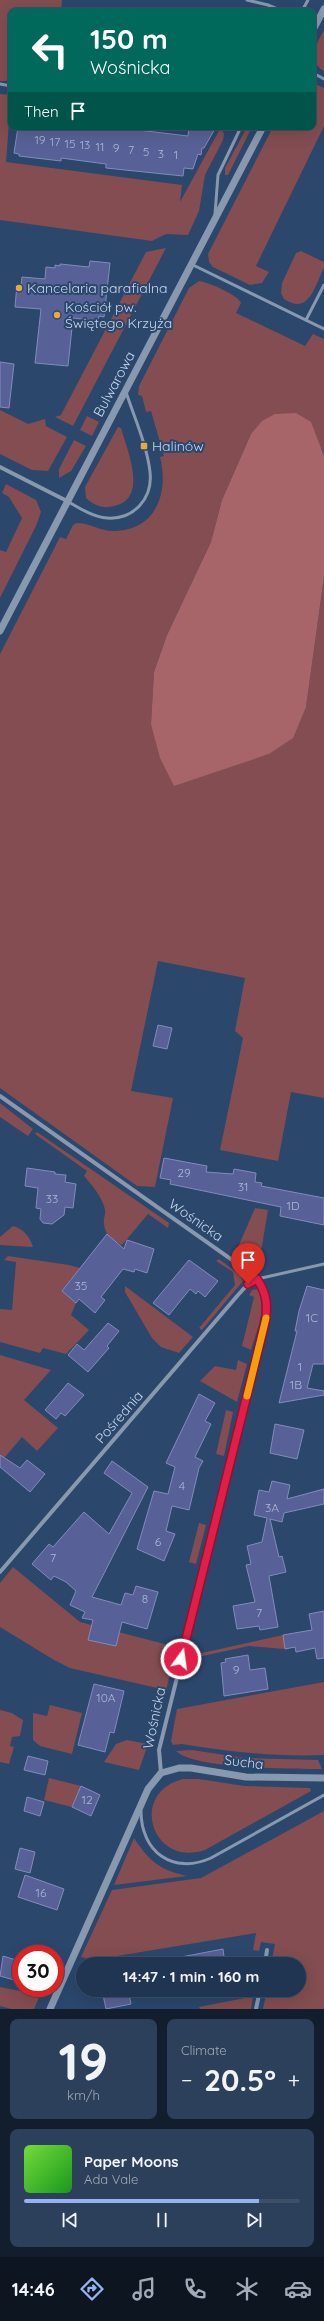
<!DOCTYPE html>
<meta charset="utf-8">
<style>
body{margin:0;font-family:Quicksand,sans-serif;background:#2d405b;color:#f1f3f6;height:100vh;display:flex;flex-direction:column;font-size:15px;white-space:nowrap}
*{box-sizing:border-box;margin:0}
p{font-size:13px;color:#a2abb7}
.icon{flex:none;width:22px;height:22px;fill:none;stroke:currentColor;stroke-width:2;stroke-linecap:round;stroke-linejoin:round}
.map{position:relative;height:2009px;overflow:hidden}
.details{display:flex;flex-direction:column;gap:10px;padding:10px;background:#121d2d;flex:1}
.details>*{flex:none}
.hud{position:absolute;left:8px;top:8px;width:308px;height:122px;border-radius:8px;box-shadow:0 4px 16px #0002,0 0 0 1px #3d5068;background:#00695c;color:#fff;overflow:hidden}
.speed{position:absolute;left:12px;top:1945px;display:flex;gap:8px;font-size:20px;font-weight:700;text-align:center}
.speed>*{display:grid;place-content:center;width:52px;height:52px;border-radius:50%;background:#203551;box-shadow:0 4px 16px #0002,0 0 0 1px #3d5068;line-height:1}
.speed .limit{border:6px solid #d22;background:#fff;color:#111}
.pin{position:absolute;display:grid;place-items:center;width:34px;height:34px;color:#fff;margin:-41px -17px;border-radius:50% 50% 50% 0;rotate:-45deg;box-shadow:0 0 4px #0007}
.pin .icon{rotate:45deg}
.me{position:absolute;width:44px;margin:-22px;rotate:14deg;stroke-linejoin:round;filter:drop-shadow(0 0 3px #0008)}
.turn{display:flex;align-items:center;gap:14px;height:84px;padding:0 16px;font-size:18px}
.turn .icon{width:52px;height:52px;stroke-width:2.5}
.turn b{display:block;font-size:28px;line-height:34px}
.then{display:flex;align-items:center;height:38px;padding:0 16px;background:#0003;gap:8px;font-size:15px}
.big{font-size:30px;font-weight:700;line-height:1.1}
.details .widget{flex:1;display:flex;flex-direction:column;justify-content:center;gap:6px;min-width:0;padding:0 14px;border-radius:8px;background:#2d405b}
.details .dial{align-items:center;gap:0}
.dial b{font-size:52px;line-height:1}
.song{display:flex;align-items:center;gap:12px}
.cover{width:48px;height:48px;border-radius:6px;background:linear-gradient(135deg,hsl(100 70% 55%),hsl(120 70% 35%))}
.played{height:4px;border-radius:2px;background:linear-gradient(90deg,#95b2f1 85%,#3d5068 85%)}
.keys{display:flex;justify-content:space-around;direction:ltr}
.heat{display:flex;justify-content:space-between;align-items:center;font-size:22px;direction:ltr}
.details .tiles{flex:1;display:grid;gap:10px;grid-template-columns:1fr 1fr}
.widget:last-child{grid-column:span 2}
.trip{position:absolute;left:76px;top:1957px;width:230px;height:40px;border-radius:20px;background:#203551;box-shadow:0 4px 16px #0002,0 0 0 1px #3d5068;font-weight:700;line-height:40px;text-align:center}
.dock{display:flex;height:64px;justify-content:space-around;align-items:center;background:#0d1520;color:#a2abb7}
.dock .icon{width:28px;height:28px}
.dock .current{color:#95b2f1}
.dock b{font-size:18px;color:#f1f3f6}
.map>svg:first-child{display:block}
</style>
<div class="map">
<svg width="324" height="2009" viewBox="0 0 324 2009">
<rect width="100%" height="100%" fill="#2b476c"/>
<path fill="#834d51" d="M0 0H62L61 11H11C11 26 16 71 6 81H0Z
M324 30V71C306 61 317 43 324 30Z
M313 83 324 88V126L256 266 269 272 262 283 250 285 213 267 209 262 208 254 273 127H313Z
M0 94 11 95 6 162 182 185 180 202 221 127 224 134 223 140 205 175 199 211 188 235 166 234 152 241 0 220Z
M247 127H252L228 175H225V168Z
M166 248 73 426 55 417 61 415 146 252Z
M301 251 324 262V267C315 286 309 316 284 299L281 293 282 283 296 253Z
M199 281C208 282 238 295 241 303L236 313 305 346 313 334 324 339V456L322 449 251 434 222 500 211 542 167 635 154 672 151 724 246 761 269 754 306 707 324 577V1098L291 1092 278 1161 220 1150 243 1038 235 1031 245 978 158 961 131 1091 173 1098 155 1187 137 1186 0 1088V654L60 537 66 539 73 525 77 523C90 523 100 531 113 531 156 531 169 493 160 457L164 456 151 411 146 412 142 396 138 395 139 386 189 288Z
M0 410 28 424 45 419 46 426 67 437 48 471 32 470 0 454Z
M87 416 99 422 92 436 80 430Z
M118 427 121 428C127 450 149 499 114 506 103 509 95 506 86 498L85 487Z
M74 440 86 446 71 471 59 478V469Z
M6 484 36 500 41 512 36 526 0 598V550L6 552 22 518 9 497 2 493Z
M0 1103 33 1129 28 1136 0 1117Z
M37 1132 169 1223 168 1228 148 1214 122 1245C113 1241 104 1234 104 1223 103 1219 106 1214 105 1210 103 1198 92 1185 84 1176L87 1171 35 1134Z
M255 1208 268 1210 261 1252 263 1253 258 1270 235 1254Z
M13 1226C24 1229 30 1237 33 1247L0 1245V1237Z
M8 1256 69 1265 80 1268 62 1291 76 1303 71 1315 89 1330 66 1354 43 1348 40 1353 0 1342V1309L12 1310 16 1262 4 1260Z
M219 1259 240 1275 243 1281 202 1330 199 1328 235 1285 233 1272 216 1261Z
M125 1286 193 1337 179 1353 161 1347 152 1338 125 1292Z
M258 1289C268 1307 256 1332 251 1350L242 1346 254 1297 249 1295 252 1290Z
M0 1355 51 1370 24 1400 58 1428 37 1451 22 1437 0 1463Z
M238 1360 247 1364 237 1402 200 1381 215 1366 236 1370Z
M226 1410 233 1412 224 1456 216 1454Z
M199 1523 206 1525 196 1564 189 1562Z
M13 1567 80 1622 176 1647 164 1700 155 1698 157 1688 70 1668 54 1660 0 1627V1583Z
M283 1635 285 1649 249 1646 198 1657 197 1654Z
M324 1682V1755C276 1757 230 1752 182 1744L173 1745 171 1741 177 1709Z
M50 1705 82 1713 72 1754 40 1746 33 1740V1713L47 1716Z
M0 1710 12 1713 23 1720 20 1736 12 1737 10 1746 14 1747 9 1764 0 1762Z
M127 1740 148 1744 139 1770 104 1762 116 1744Z
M192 1750 244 1758 318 1760 322 1769C296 1769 193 1769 176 1751Z
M49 1778 81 1786 72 1807 44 1800Z
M183 1779H199L244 1786 310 1788 311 1791 205 1850C152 1868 128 1793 183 1779Z
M324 1811V2009H263L267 1990H299V1964H271L275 1944 261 1942 259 1951 253 1950 256 1933 93 1960 81 1957 112 1890 201 1878Z
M134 1838C149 1861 160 1870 187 1876L114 1885Z
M0 1987 40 1995 34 2009H11L0 2006Z
M247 1990H254L251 2009H200L199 2007 245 1998Z"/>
<path fill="#a86569" d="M296 413 311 422 324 456V577L306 707 293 738 269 754 174 786 160 758 151 724 154 672 167 635 211 542 222 500 251 434 262 421 275 414Z"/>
<path fill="#586197" stroke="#828bbb" d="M18 127H113L188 136 189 127H216L204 148H202L201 155 198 154 193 169 184 168 183 176 106 168V164L61 158V161L19 156V154L14 153Z
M90 261 110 263 104 317 99 316 98 321 73 318 68 366 35 363 41 309 15 307 17 284 21 285 22 277 45 279 46 267 55 268V265L60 266V264L89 267Z
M0 362 14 364 9 408 0 407Z
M158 1025 172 1028 167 1049 153 1046Z
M164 1158 207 1166 206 1172 233 1174 234 1169 256 1173 255 1182 262 1183 261 1186 324 1198V1225L280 1216 281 1207 170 1184 171 1180 160 1178Z
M27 1168 55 1172V1174L66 1175 65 1182 76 1184 73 1208 65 1207 64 1215 52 1224 43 1223 40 1219 41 1209 36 1208 38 1188 25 1186Z
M107 1234 124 1249 127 1240 154 1249 147 1273 135 1269 134 1272 123 1269 101 1297 105 1300 95 1313 79 1299 76 1303 62 1291Z
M189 1260 218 1281 205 1297 198 1291 196 1294 190 1289 169 1315 153 1303Z
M307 1286 324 1290V1364H313L307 1388 324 1391V1395L279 1403 297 1331H295L299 1311Z
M108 1323 119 1331 107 1346 109 1348 88 1372 68 1355 77 1344 84 1350Z
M68 1383 84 1395 65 1416 61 1413 56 1419 45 1410Z
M199 1394 215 1403 205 1421 211 1424 195 1457 203 1461 199 1468 189 1510 172 1506 166 1531 175 1534 164 1561 137 1549 154 1491 168 1494 175 1467 166 1463Z
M275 1424 304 1430 297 1459 270 1453Z
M0 1455 20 1468 27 1460 45 1474 30 1492 0 1467Z
M112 1461 148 1487 92 1597 121 1605 125 1593 133 1595 136 1586 158 1592 147 1629 122 1622 116 1646 88 1640 93 1620 82 1618 85 1612 70 1605 76 1591 66 1582 54 1576 51 1580 32 1564 49 1544 53 1547 84 1512 109 1534 132 1493 104 1473Z
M272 1481 290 1485 287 1499 324 1489V1504L284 1513 282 1522 270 1519 279 1557 282 1556 286 1572 269 1576 278 1627 260 1630 259 1626 237 1629 233 1606 255 1602 246 1565 251 1564 247 1546 262 1542 267 1518 254 1515 259 1490 269 1492Z
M324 1611V1658L317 1659 315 1648 296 1652 295 1647 285 1649 283 1635 312 1630 309 1614Z
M248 1655 250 1670 265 1668 268 1689 224 1696 221 1663 226 1662 225 1659Z
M94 1684 124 1691 114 1733 110 1732 105 1752 78 1745Z
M28 1756 48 1761 45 1775 24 1770Z
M81 1786 100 1795 91 1816 72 1807Z
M27 1797 44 1802 40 1816 24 1811Z
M20 1848 35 1852 30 1873 15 1869Z
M25 1875 64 1889 57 1910 18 1897Z
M223 1949 225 1964H181V1957Z
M3 1956 16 1960 14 1967 21 1969V1982L0 1976Z
M102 1990H128L131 2004 106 2009Z"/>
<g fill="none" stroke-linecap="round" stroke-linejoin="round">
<path stroke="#8798af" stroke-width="3" d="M247 0 268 5 282 11
M302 11 308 0
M313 73 324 79
M0 84 11 86
M215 214 218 175 241 127
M191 264 324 329
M306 320 324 285
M67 501C79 508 93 517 107 518 134 520 153 498 150 472 147 445 134 417 126 392
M257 1279 324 1264
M141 1811C141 1852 173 1875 211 1858L324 1795"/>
<path stroke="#8798af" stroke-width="4" d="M0 467 67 501
M0 1096 252 1274C266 1288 268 1303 265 1323L159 1750 161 1773
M0 1572 238 1295 248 1284 257 1279
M265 1964 267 1950
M256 2009 260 1990"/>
<path stroke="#8798af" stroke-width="7" d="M313 30 324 9
M0 631 263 127
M50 2009 148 1789 161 1773 179 1768H191L246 1777 324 1778"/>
</g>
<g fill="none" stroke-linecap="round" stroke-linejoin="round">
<g stroke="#92132f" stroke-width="10">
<path id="route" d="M181 1659 265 1323C268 1306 267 1294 257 1279L248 1284"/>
</g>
<use href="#route" stroke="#e11d48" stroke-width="7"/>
<path stroke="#f59e0b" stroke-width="7" d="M247 1396 266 1318"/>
</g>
<g fill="#eca93a" stroke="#2b476c" stroke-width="1.5">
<circle cx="19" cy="288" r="4"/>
<circle cx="57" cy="315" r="4"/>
<rect x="140" y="442" width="8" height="8" rx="2"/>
</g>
<g text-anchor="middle" stroke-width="4" stroke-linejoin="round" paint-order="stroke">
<g font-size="12" fill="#aab8d7">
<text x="40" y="144">19</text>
<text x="55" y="146">17</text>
<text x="70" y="148">15</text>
<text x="85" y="149">13</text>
<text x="100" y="151">11</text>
<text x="116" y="152">9</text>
<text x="131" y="154">7</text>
<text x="146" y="156">5</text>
<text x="161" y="158">3</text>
<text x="176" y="159">1</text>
<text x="184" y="1177">29</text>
<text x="243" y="1191">31</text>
<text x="52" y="1203">33</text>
<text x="293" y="1210">1D</text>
<text x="81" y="1290">35</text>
<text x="312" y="1322">1C</text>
<text x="300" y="1371">1</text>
<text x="296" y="1389">1B</text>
<text x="182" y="1490">4</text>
<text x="272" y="1512">3A</text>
<text x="158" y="1546">6</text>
<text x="53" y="1562">7</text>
<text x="145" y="1603">8</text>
<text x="259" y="1617">7</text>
<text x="236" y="1674">9</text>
<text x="106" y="1702">10A</text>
<text x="87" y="1804">12</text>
<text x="41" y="1897">16</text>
</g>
<g font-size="14" fill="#c5d5ec" stroke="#2b476c" text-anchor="start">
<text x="27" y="293">Kancelaria parafialna</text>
<text x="65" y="312">Kościół pw.<tspan x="65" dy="16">Świętego Krzyża</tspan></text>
<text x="152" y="451">Halinów</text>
</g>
<g font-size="14" fill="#c5d5ec" stroke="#2b476c">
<text transform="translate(114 384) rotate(-62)" y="5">Bulwarowa</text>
<text transform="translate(196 1220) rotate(35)" y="5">Wośnicka</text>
<text transform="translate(119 1417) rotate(-49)" y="5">Pośrednia</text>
<text transform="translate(154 1718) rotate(-78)" y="5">Wośnicka</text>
<text transform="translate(244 1762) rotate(7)" y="5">Sucha</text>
</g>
</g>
</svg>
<div class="speed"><div class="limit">30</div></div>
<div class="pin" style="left:248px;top:1284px;background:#d93025"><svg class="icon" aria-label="arrive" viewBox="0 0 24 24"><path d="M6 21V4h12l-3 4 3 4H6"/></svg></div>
<svg class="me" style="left:181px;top:1659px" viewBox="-20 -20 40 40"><circle r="17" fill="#e11d48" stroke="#fff" stroke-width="3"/><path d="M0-11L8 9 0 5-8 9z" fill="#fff"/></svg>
<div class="trip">14:47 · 1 min · 160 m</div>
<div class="hud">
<div class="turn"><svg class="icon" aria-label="left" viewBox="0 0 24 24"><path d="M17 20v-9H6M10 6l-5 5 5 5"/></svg><div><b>150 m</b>Wośnicka</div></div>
<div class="then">Then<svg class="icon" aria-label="arrive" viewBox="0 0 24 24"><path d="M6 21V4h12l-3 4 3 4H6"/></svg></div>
</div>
</div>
<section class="details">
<div class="tiles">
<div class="widget dial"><b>19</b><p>km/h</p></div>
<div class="widget"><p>Climate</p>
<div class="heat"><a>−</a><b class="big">20.5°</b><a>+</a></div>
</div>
<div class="widget">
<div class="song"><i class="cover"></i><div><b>Paper Moons</b><p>Ada Vale</p></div></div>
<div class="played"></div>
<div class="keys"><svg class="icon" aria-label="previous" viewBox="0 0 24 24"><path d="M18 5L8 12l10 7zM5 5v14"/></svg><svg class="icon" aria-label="pause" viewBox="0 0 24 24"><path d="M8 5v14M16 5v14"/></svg><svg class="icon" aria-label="next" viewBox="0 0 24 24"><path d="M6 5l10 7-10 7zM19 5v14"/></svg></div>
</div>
</div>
</section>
<nav class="dock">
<b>14:46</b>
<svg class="icon current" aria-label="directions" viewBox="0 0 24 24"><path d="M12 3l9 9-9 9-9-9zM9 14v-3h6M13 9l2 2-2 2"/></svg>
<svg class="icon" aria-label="music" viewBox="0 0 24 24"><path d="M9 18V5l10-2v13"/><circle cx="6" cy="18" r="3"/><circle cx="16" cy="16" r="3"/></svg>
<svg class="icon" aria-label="phone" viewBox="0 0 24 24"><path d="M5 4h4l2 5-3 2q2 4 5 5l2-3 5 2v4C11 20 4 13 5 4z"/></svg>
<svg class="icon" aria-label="climate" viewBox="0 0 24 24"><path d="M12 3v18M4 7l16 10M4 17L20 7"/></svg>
<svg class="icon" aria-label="car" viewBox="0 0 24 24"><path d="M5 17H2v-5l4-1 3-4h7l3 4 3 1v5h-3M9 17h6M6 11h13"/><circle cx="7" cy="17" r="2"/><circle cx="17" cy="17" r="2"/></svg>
</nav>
